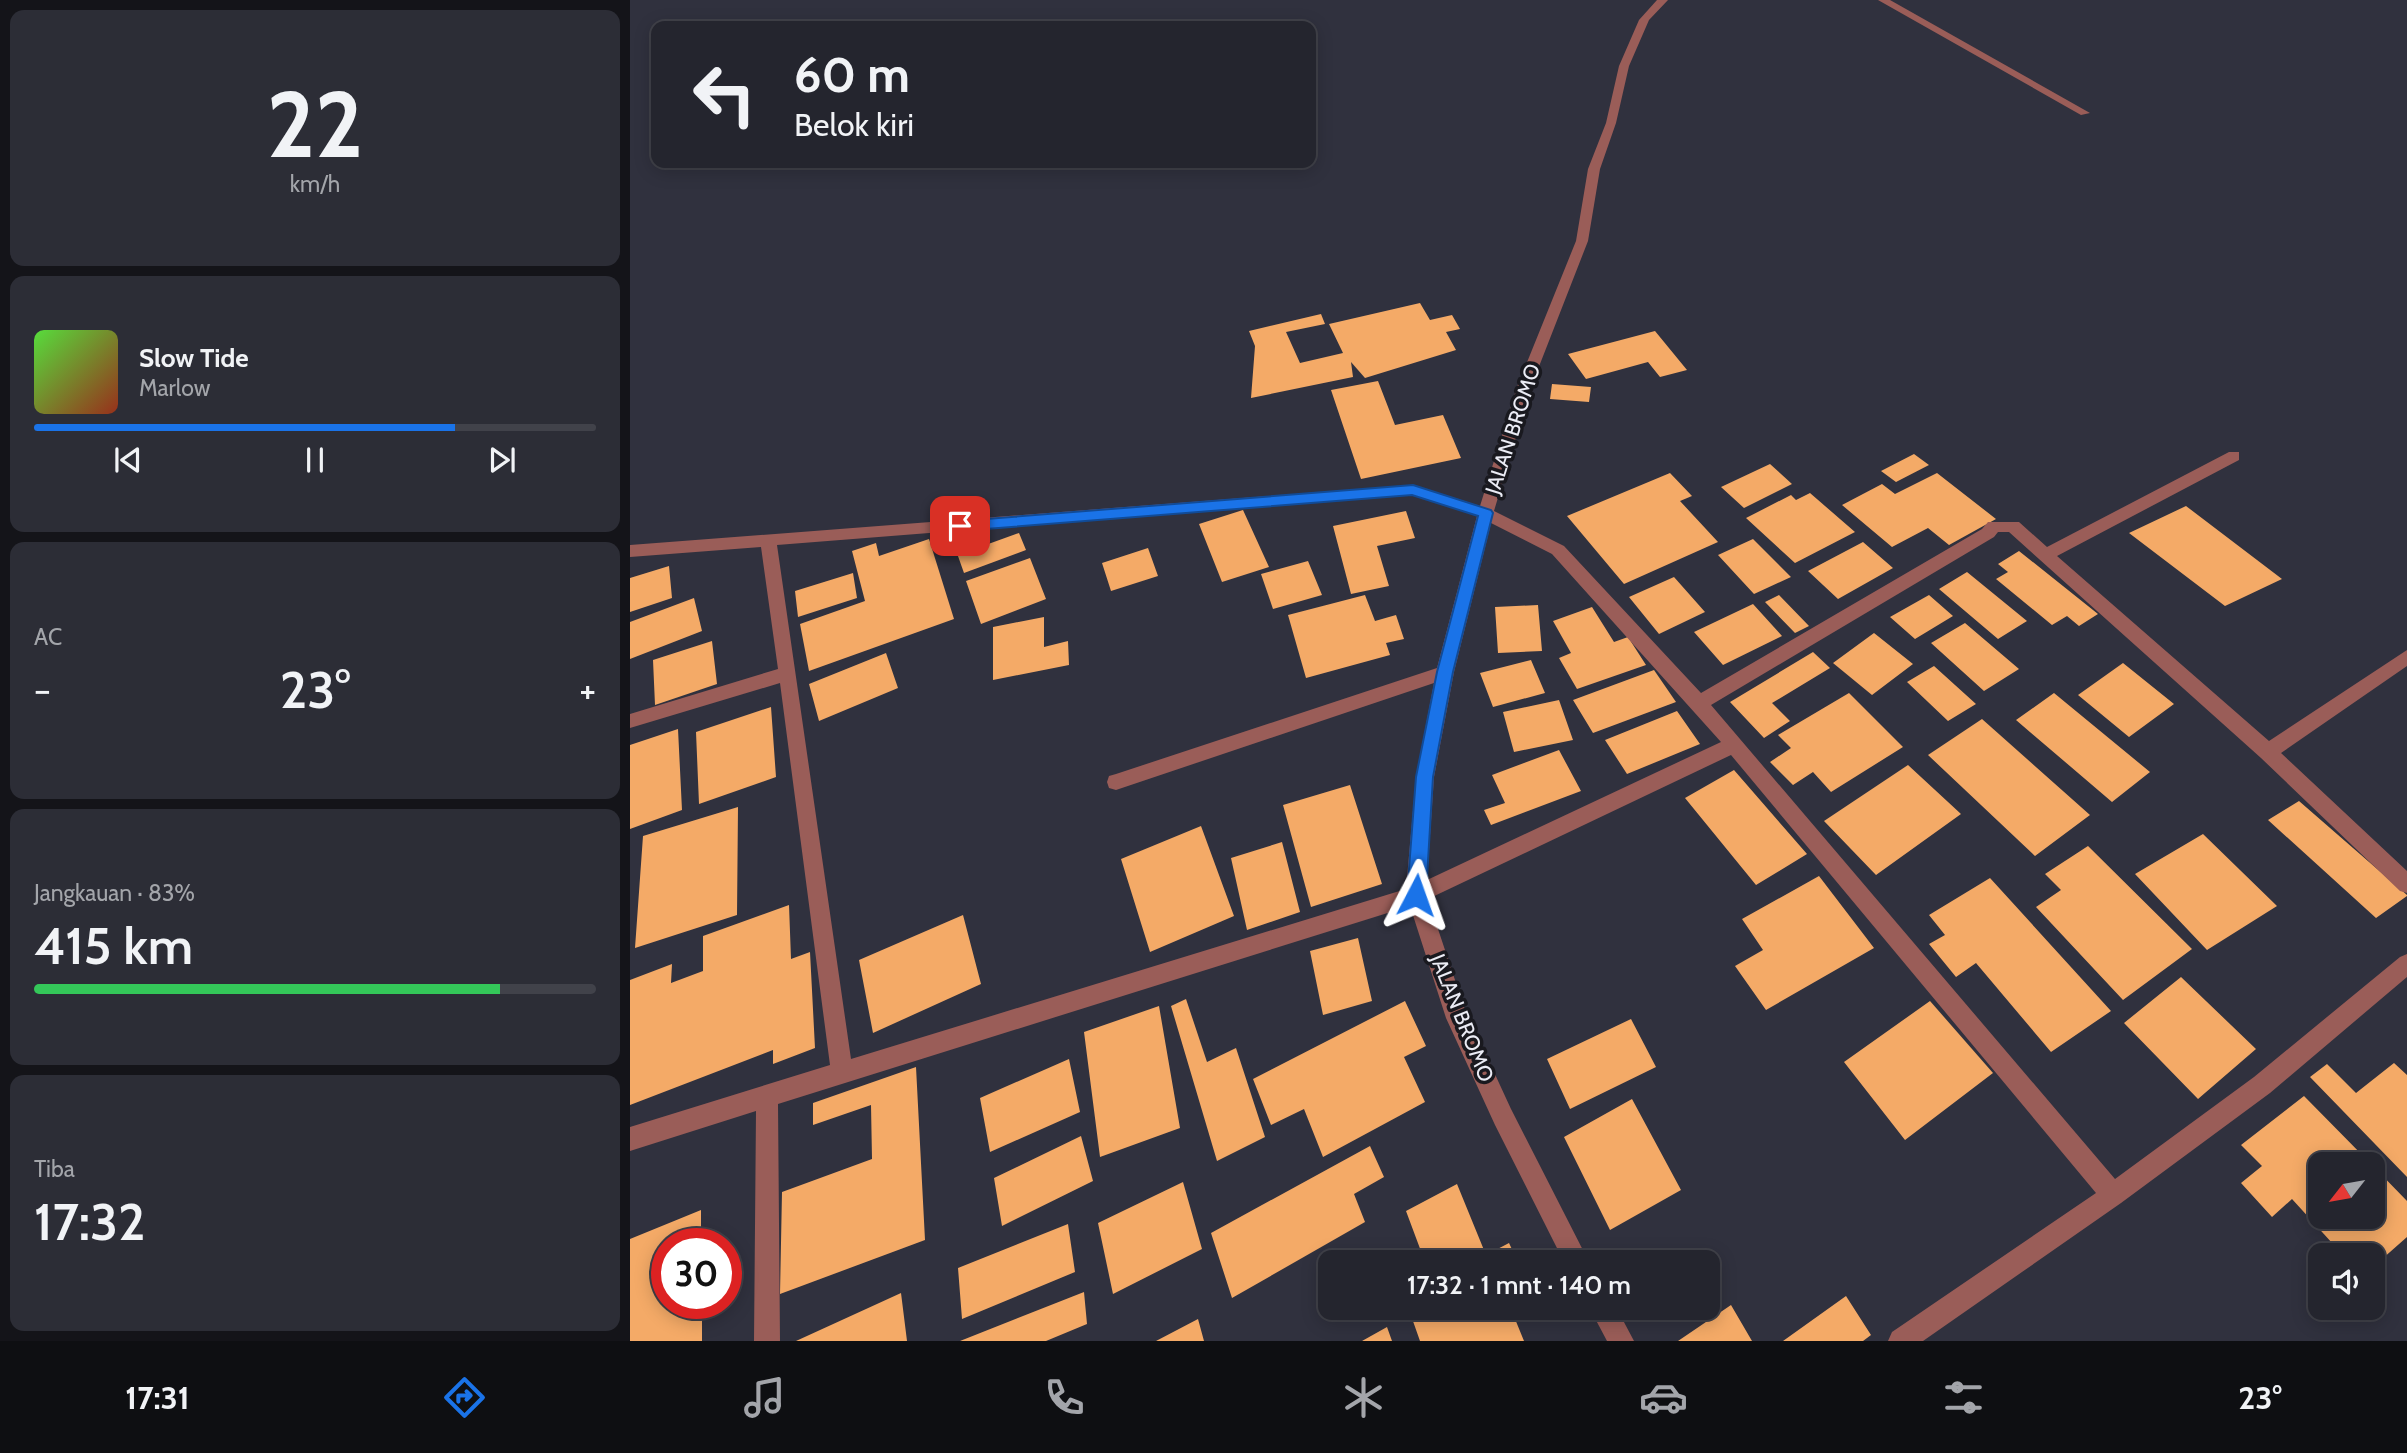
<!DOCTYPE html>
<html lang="id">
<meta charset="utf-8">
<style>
body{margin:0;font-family:Cabin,sans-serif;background:#2c2d36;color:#f1f3f6;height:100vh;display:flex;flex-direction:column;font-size:26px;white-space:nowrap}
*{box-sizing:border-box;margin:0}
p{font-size:23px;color:#a3a5aa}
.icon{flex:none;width:38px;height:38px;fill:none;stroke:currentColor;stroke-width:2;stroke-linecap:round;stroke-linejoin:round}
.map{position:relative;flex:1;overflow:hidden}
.drawer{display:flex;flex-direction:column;gap:10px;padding:10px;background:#141419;width:630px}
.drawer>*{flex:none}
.top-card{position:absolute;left:21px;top:21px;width:665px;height:147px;border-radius:14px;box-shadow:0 4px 18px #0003,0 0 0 2px #41424a;background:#24252e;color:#f1f3f6;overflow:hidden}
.needle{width:46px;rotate:239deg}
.tools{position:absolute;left:1678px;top:1152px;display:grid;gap:14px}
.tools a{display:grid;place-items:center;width:77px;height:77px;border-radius:14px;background:#24252e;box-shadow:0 4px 18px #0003,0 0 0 2px #41424a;font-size:35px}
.speed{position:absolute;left:21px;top:1228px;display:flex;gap:14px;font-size:35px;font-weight:700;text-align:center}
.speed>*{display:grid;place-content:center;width:91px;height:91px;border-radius:50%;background:#24252e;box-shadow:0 4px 18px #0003,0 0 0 2px #41424a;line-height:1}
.speed .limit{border:10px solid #d22;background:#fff;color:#111}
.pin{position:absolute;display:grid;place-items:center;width:60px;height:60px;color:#fff;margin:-30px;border-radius:14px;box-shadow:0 4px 10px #0006}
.me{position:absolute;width:77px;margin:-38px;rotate:4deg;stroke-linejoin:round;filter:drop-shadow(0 0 5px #0008)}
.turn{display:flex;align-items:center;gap:24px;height:147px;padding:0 28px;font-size:32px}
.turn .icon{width:91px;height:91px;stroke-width:2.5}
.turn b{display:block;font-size:49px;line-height:60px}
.big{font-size:52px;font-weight:600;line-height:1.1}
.drawer .tile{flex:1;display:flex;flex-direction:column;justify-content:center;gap:10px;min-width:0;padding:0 24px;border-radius:14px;background:#2c2d36}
.drawer .dial{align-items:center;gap:0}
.dial b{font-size:91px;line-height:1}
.song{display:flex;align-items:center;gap:21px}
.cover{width:84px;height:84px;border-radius:10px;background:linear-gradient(135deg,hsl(110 70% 55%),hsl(10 70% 35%))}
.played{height:7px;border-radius:4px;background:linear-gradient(90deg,#1a73e8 75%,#41424a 75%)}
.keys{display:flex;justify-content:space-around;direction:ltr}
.heat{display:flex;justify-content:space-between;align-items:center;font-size:38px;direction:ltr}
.charge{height:10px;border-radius:5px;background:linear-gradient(90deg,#34c759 83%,#41424a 0)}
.trip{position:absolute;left:688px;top:1250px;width:402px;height:70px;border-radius:14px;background:#24252e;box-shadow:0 4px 18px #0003,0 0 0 2px #41424a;font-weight:600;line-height:70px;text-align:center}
.menu{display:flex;height:112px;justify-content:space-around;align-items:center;background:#0e0f12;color:#a3a5aa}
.menu .icon{width:49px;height:49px}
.menu .on{color:#1a73e8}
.menu b{font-size:32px;color:#f1f3f6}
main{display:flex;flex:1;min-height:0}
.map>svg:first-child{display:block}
</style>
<main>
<section class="drawer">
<div class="tile dial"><b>22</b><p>km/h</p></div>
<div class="tile">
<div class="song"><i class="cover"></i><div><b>Slow Tide</b><p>Marlow</p></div></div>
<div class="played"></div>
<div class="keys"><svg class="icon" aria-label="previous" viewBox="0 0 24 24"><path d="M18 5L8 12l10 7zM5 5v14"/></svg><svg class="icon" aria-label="pause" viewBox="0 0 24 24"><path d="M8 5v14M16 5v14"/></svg><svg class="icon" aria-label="next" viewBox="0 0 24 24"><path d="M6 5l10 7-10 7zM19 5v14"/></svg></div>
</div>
<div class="tile"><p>AC</p>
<div class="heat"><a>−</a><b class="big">23°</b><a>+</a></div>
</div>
<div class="tile"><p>Jangkauan · 83%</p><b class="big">415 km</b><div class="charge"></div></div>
<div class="tile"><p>Tiba</p><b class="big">17:32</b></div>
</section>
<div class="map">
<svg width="1777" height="1341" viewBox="0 0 1777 1341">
<rect width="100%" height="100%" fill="#30313e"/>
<path fill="#f4aa67" d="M790 303 800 320 822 315 830 329 816 332 826 350 735 378 721 362 723 377 621 398 625 346 619 331 691 314 695 324 656 332 670 363 713 353 699 324Z
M1025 331 1057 370 1030 377 1018 362 956 379 938 354Z
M748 381 765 425 813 415 831 458 731 479 701 390Z
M922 384 961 387 959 402 920 399Z
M1284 454 1299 465 1266 482 1251 471Z
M1140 464 1162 484 1114 508 1091 487Z
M1040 473 1062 496 1050 501 1088 542 994 584 937 516Z
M1307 473 1366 519 1319 545 1298 528 1262 547 1212 505 1252 484 1265 494Z
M1180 493 1225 532 1165 563 1116 518 1161 495 1166 500Z
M1556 506 1652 579 1595 606 1499 533Z
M613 510 639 567 592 582 569 524Z
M776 511 785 538 747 546 759 586 721 594 703 526Z
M389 533 396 550 334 573 323 542 346 534 350 547Z
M299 539 324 619 179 671 170 624 235 601 222 551 246 543 249 556Z
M1123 539 1161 577 1124 594 1088 555Z
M1233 542 1263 568 1208 599 1178 571Z
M518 548 528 576 481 591 472 563Z
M1389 551 1468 614 1449 626 1437 616 1422 625 1366 579 1378 572 1368 564Z
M400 558 416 599 351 624 336 581Z
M678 561 692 595 643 609 631 574Z
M39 566 42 598 0 612V578Z
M1337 572 1397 621 1368 639 1309 589Z
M223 573 227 598 168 617 165 591Z
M1044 577 1075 612 1029 634 999 597Z
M735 595 745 621 766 615 774 639 756 643 760 655 676 678 658 615Z
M1149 595 1179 626 1165 633 1135 602Z
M1299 595 1323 616 1285 639 1260 617Z
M64 598 72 631 0 659V622Z
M1123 604 1152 636 1093 665 1064 632Z
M908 605 912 651 868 653 865 607Z
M962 607 984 642 998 637 1016 665 947 689 929 658 941 653 923 621Z
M414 617V647L438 641 439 665 363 680V627Z
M1335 623 1389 669 1354 691 1301 643Z
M1244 633 1283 664 1242 695 1203 663Z
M82 641 87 684 25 705 23 660Z
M1183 652 1200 668 1142 703 1160 721 1134 738 1100 702Z
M256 653 268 688 189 721 179 684Z
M901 660 915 693 863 707 850 673Z
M1493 663 1544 704 1499 737 1448 695Z
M1304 666 1346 704 1318 721 1277 682Z
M1024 670 1046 702 963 733 943 700Z
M1219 693 1273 747 1201 792 1183 772 1163 785 1140 762 1161 748 1148 735Z
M1424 693 1520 772 1482 802 1386 720Z
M929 700 943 740 884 752 873 712Z
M141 707 146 777 69 804 66 732Z
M1047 711 1070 744 997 774 975 740Z
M1352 719 1460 815 1405 856 1298 755Z
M48 729 52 810 0 829V745Z
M929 750 951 791 861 825 854 810 875 803 862 775Z
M1278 765 1331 814 1246 875 1194 821Z
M1104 770 1177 854 1126 885 1055 798Z
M720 785 752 884 681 907 653 805Z
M1669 801 1777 895V896L1746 918 1638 820Z
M108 807 107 915 5 948 13 836Z
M571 826 604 916 520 952 491 859Z
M1573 834 1647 906 1577 950 1505 874Z
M652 842 670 912 617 930 601 858Z
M1458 846 1562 949 1493 1000 1406 907 1431 890 1415 874Z
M1189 876 1244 948 1136 1010 1105 966 1133 950 1112 919Z
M1360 878 1481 1011 1421 1052 1346 963 1326 977 1299 944 1315 935 1299 915Z
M159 905 161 959 180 952 185 1048 143 1064V1050L0 1105V980L42 964 41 983 73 971V936Z
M333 915 351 984 243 1033 229 960Z
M728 938 742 1001 693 1015 680 951Z
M1551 977 1626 1049 1568 1099 1494 1023Z
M556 999 577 1062 606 1048 635 1137 587 1161 541 1006Z
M775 1001 796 1046 774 1057 795 1102 693 1157 674 1109 641 1125 623 1079Z
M1300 1001 1363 1073 1275 1140 1214 1062Z
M529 1006 550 1128 470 1157 454 1032Z
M1001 1019 1026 1067 940 1109 917 1059Z
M439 1059 450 1112 360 1152 350 1098Z
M1764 1063 1777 1075V1177L1680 1077 1697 1064 1726 1093Z
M286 1067 295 1240 150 1294 152 1192 242 1159 241 1105 183 1125V1103Z
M1674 1096 1741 1164H1690V1216H1743V1166L1777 1201V1237L1743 1267V1255H1713L1662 1199 1642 1217 1611 1183 1632 1166 1611 1145Z
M1002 1099 1051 1190 980 1230 934 1137Z
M451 1136 463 1181 372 1226 364 1178Z
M740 1146 754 1177 724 1194 735 1222 602 1298 581 1233Z
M553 1182 572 1249 483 1294 468 1223Z
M827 1184 856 1255 879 1243 888 1262H795L776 1211Z
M71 1210V1244H37V1304H72V1341H0V1239Z
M438 1224 445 1272 332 1319 328 1268Z
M454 1292 457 1324 416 1341H330Z
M271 1293 277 1341H166Z
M1216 1296 1241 1335 1233 1341H1153Z
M1101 1305 1122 1341H1048Z
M778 1307H896L883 1314 894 1341H790Z
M568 1319 574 1341H526Z
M757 1327 762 1341H732Z"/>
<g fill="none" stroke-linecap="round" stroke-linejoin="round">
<path fill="#9a5d58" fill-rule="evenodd" d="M1027 0H1038L1019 20 999 66 986 123 970 169 958 241 901 387 864 511 934 546 1071 693 1352 529 1358 522H1389L1417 547 1599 452H1609V460L1427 556 1639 741 1777 650V666L1651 753 1777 871V893L1770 891 1631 758 1379 532H1368L1364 537 1081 705 1485 1179 1624 1077 1770 957 1777 954V977L1640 1093 1491 1203 1293 1341H1258L1262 1332 1466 1193 1101 755 798 899 834 1007 881 1109 959 1262H934L865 1125 816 1018 780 906 148 1104 150 1341H124L126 1111 0 1151V1127L200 1065 150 683 0 728V714L148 669 131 547 0 557V545L783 485 850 506 887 387 946 241 958 169 976 123 989 66 1009 20ZM783 495 847 516 807 668 486 774 479 776 477 782 479 788 486 790 804 683 786 777 776 889 221 1059 147 545ZM861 523 922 554 1091 742 797 880 804 777 824 672Z
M1248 0H1260L1460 113 1451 115Z
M959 1307H986L1004 1341H977Z"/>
</g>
<path fill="#1a73e8" stroke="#114b97" stroke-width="2" d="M783 485 861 510 863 513 823 672 803 777 796 895 793 901 786 904 780 901 777 895 786 777 807 672 848 516 782 495 330 531 323 526 330 521Z"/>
<g text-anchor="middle" stroke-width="7" stroke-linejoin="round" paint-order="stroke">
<g font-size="21" fill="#ebecf5" stroke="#19191f">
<text transform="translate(883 429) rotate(-72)" y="7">JALAN BROMO</text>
<text transform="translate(832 1018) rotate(68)" y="7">JALAN BROMO</text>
</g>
</g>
</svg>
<div class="tools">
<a><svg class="needle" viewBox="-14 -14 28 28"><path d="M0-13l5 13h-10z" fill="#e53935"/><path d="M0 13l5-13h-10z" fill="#a3a5aa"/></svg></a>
<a><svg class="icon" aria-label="sound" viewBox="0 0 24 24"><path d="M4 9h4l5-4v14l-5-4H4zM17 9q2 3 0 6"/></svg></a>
</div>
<div class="speed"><div class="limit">30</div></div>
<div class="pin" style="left:330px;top:526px;background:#d93025"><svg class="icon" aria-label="arrive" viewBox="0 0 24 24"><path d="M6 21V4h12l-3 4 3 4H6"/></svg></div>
<svg class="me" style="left:786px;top:895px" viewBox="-20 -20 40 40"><path d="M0-17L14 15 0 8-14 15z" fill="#1a73e8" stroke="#fff" stroke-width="4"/></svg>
<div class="trip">17:32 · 1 mnt · 140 m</div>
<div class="top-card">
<div class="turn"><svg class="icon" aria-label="left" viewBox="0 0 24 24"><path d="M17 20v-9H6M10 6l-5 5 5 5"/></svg><div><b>60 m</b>Belok kiri</div></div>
</div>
</div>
</main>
<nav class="menu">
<b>17:31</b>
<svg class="icon on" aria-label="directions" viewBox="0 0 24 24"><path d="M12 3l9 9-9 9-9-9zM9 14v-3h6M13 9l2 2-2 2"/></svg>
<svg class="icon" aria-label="music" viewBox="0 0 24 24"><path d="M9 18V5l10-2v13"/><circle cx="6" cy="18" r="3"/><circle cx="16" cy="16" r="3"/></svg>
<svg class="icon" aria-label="phone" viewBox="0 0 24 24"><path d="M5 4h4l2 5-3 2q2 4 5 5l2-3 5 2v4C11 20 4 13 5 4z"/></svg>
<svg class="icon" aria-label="climate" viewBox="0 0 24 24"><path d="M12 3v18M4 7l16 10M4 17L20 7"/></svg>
<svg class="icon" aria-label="car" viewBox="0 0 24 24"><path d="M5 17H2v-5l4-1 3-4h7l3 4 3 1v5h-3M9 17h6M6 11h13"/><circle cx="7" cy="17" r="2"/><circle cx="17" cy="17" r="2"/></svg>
<svg class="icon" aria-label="filters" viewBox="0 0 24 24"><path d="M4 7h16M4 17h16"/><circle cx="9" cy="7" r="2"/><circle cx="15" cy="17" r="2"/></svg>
<b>23°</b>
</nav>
